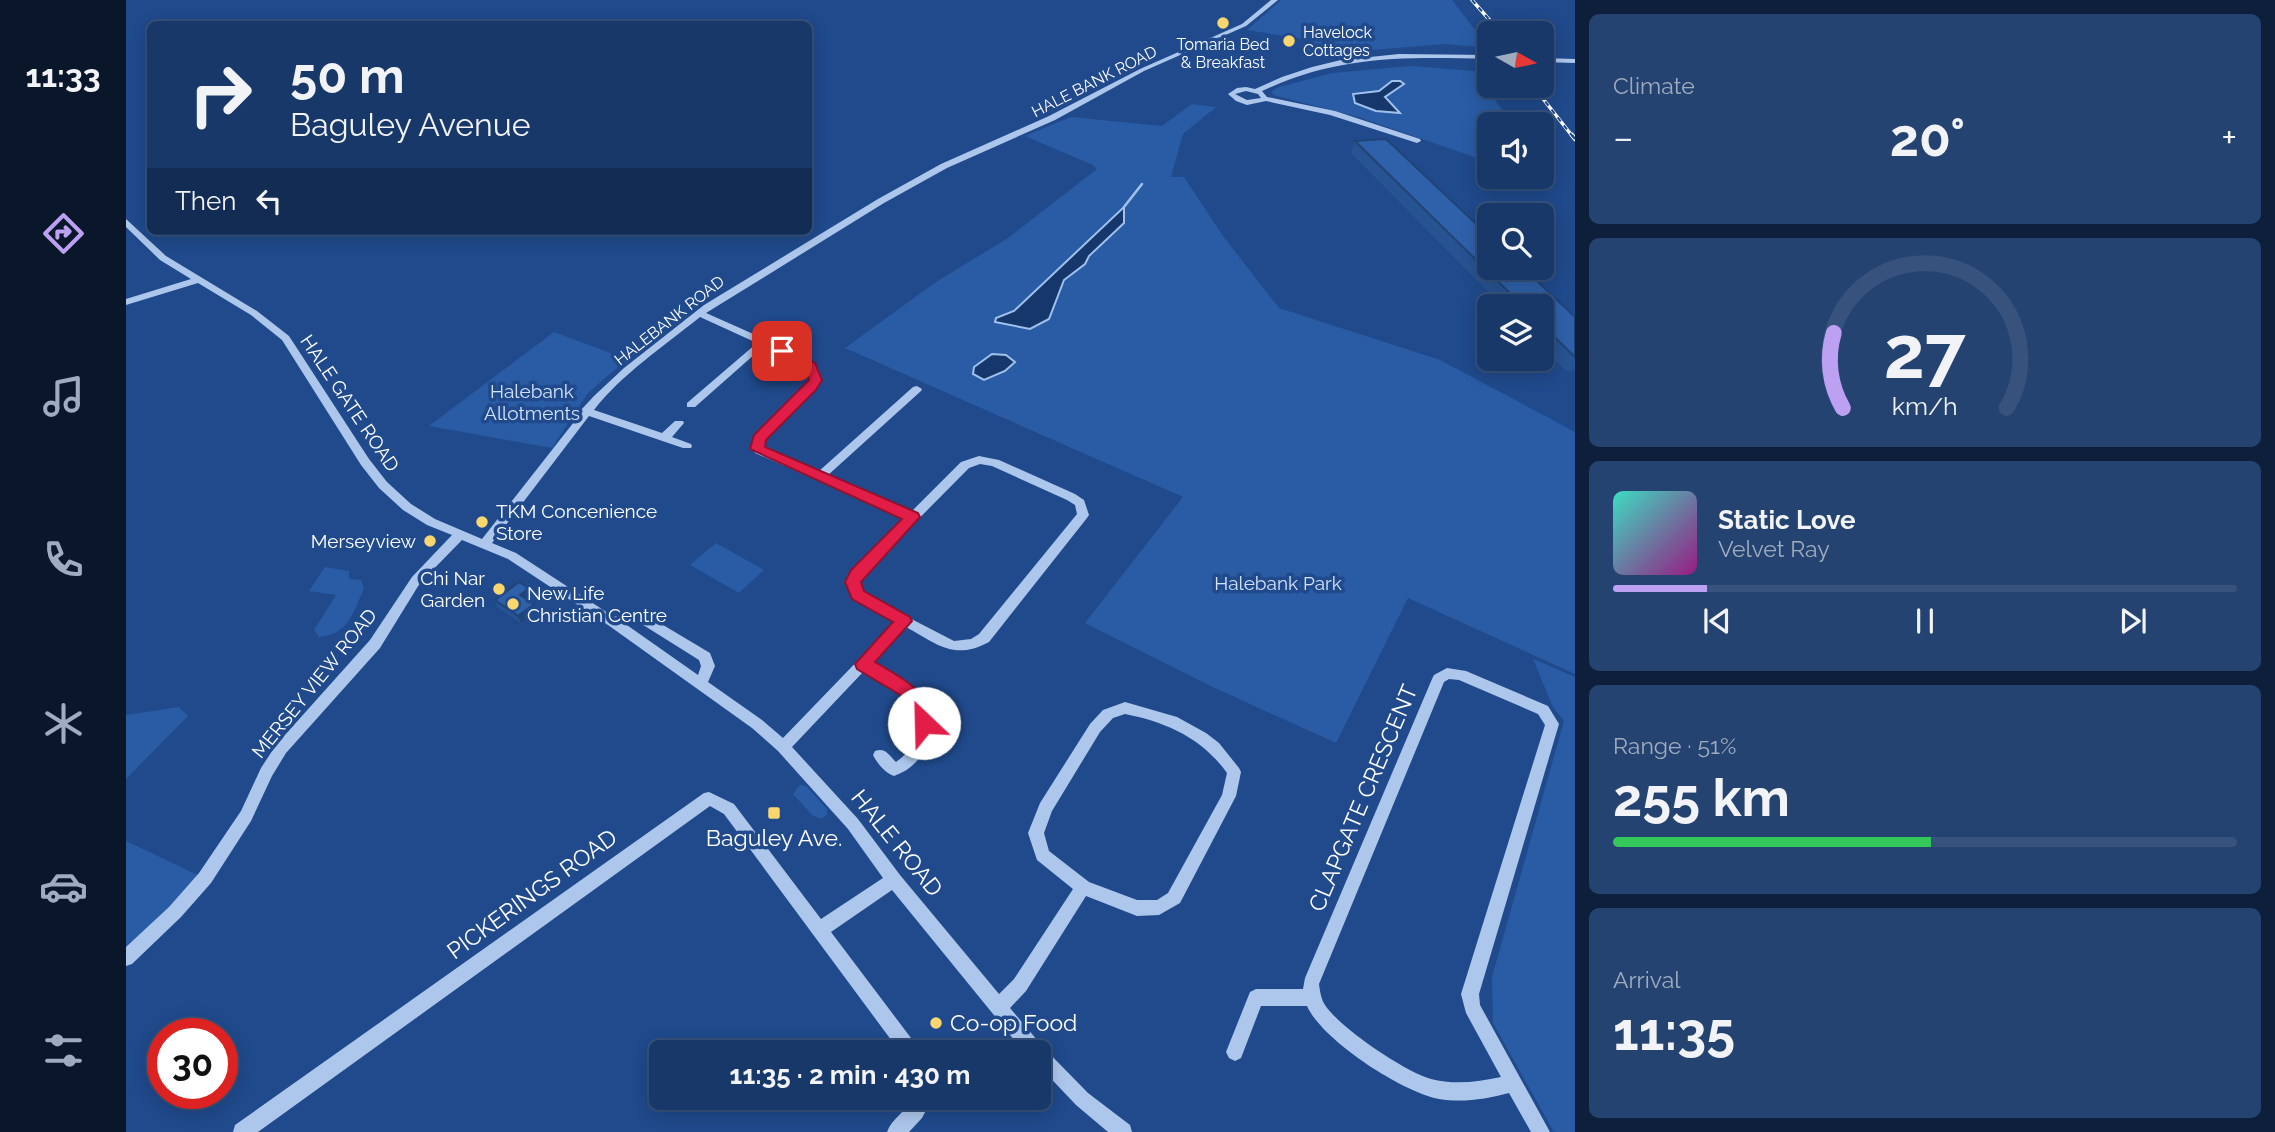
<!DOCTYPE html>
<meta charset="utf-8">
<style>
body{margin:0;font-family:Raleway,sans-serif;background:#254371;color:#f1f3f6;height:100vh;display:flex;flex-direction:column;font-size:26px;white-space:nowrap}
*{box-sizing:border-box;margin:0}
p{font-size:23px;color:#9facc0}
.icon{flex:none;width:38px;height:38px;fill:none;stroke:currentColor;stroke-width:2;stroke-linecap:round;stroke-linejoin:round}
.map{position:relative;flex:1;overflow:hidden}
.sheet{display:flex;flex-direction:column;gap:14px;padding:14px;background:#0d1f3a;width:700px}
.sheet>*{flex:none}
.banner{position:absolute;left:21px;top:21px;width:665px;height:214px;border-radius:10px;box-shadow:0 4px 18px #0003,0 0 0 2px #36527d;background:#183869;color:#f1f3f6;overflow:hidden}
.needle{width:46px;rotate:99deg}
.controls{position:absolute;left:1351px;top:21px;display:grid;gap:14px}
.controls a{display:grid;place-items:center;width:77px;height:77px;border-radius:10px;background:#183869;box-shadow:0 4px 18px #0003,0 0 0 2px #36527d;font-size:35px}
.speed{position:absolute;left:21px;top:1018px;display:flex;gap:14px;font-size:35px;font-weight:700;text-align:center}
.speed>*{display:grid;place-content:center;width:91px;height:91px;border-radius:50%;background:#183869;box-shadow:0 4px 18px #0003,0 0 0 2px #36527d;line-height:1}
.speed .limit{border:10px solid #d22;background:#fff;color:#111}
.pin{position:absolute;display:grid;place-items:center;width:60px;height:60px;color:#fff;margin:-30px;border-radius:14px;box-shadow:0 4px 10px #0006}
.me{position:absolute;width:77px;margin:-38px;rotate:336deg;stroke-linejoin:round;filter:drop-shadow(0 0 5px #0008)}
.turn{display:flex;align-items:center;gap:24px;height:147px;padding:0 28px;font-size:32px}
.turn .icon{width:91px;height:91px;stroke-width:2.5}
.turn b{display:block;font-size:49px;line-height:60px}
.then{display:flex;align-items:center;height:66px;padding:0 28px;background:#0003;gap:14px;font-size:26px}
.big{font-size:52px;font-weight:700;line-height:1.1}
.sheet .widget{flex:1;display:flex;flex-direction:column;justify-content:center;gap:10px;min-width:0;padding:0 24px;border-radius:10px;background:#254371}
.sheet .dial{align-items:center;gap:0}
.dial svg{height:182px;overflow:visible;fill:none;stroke:#36527d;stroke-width:7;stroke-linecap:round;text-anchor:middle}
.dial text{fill:#f1f3f6;stroke:none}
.song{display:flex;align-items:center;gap:21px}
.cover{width:84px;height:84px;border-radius:10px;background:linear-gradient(135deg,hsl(170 70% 55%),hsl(310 70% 35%))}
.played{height:7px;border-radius:4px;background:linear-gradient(90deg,#bca0f2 15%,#36527d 15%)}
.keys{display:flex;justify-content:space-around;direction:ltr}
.heat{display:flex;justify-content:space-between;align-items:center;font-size:38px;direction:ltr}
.charge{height:10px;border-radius:5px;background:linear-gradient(90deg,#34c759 51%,#36527d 0)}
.trip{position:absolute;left:523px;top:1040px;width:402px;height:70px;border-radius:10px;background:#183869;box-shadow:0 4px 18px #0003,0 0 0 2px #36527d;font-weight:700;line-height:70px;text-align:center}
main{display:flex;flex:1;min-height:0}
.dock{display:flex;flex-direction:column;width:126px;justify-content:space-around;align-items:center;background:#0a162a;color:#9facc0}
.dock .icon{width:49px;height:49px}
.dock .selected{color:#bca0f2}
.dock b{font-size:32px;color:#f1f3f6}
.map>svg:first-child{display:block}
</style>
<main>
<nav class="dock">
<b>11:33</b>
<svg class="icon selected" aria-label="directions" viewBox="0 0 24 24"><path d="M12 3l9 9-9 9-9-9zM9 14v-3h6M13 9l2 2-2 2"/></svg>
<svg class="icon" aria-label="music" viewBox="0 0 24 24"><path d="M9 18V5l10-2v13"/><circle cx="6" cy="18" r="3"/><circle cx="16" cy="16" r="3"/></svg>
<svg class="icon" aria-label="phone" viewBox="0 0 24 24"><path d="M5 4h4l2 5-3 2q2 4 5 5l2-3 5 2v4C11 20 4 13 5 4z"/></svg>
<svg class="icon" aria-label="climate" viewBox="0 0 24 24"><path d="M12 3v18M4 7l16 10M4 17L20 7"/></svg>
<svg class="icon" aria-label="car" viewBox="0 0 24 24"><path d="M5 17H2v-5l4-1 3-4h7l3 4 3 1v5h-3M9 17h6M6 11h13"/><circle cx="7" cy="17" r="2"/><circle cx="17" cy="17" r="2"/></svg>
<svg class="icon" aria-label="filters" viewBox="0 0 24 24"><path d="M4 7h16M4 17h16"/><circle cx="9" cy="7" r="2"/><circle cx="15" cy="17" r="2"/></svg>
</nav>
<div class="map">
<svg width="1449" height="1132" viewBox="0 0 1449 1132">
<rect width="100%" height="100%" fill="#204a8c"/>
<path fill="#295ca5" d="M1155 0H1326L1363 48 1320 44 1233 51 1197 45 1175 59 1184 40 1121 30Z
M1284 66 1349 71 1386 124H1363V162L1232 117 1147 95 1146 91 1153 87 1207 73Z
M1066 104 1090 107 1057 134 1045 177H1058L1097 236 1153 308 1314 360 1449 432V674L1282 598 1210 743 1089 688 959 623 1057 497 719 348 810 282 882 238 971 169 967 165 899 136 945 117 1036 126Z
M428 332 501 359 461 394 426 448 303 426Z
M590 543 638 570 613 593 564 565Z
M199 567 223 571V579L235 580 238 589C226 614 223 634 193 637L188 630 210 595 183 591Z
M1407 659 1449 677V1132H1428L1367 1023 1366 977 1438 721 1427 707Z
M53 707 62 716 0 779V715Z
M674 785 680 786 701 809V815L695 819 686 815 667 794Z
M0 841 74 876 0 950Z"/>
<path fill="#16376b" stroke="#a1c1ed" stroke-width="2" d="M1266 81H1274L1278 84 1259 97 1274 113 1250 111 1229 103 1227 94 1253 91Z
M998 207V223L963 256 959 264 938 280 923 319 904 329 869 322 870 318 888 311Z
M866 354 880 355 889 362 879 371 858 380 847 374 848 367Z"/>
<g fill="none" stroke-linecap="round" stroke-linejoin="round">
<path stroke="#a1c1ed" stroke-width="2.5" d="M998 207 1016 184"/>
<path fill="#adc7ec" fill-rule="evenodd" d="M1145 0H1152L1120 26 1018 71 929 120 821 168 758 203 580 313 679 357 689 363 694 373 689 389 638 440 635 444 638 449 692 472 787 387 791 386 796 389 795 391 701 476 785 512 835 462 853 456 873 460 949 494 958 500 963 515 961 518 863 642C828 661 811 644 780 627L746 663C760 670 777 676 788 688 815 717 806 763 768 776 759 773 751 763 747 755L749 751C759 747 763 755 770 762 794 747 796 715 777 694 766 684 752 678 738 671L666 747 732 819 774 875 873 994 888 979 947 889 911 860 902 833 914 803 964 724 977 710 999 702 1051 717 1080 733 1093 743 1113 768 1115 772 1110 796 1054 903 1033 915 1011 916 960 896 900 991 884 1008 917 1047 962 1093 1004 1125 1006 1132H982L950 1105 914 1067V1052H898L766 890 705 932 791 1046 794 1052H774L598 814 584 806 132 1132H107L109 1125 578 793 583 792 608 804 695 919 757 878 722 829 652 751 626 728 482 625 382 559 336 540 294 583 254 648 160 753 146 776 125 821 85 883 55 917 6 964 0 966V947L43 907 73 873 115 811 135 768 150 745 244 640 286 577 326 535 301 525 277 510 253 488 235 465 156 340 125 315 72 283 0 305V299L65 279 34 260 0 227V219L40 256 131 311 163 336 243 459 261 482 285 504 309 519 356 539 455 413V410L468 396 498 368 578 305 752 199 815 164 923 116 1014 69 1116 24ZM574 317 631 343 561 403V407H569L638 346C653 353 677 358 684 373L680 386 629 436 625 444 629 453 779 518 726 571 721 584C726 605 752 612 769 622L657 738 636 720 582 682 589 666 584 653 522 616 502 612 488 617 390 553 366 543 463 416 557 448H565L566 446 565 444 546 437 558 423 557 421H549L536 433 468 410C496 374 538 346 574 317ZM854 464 866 466 941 500 949 505 951 514 853 634 845 639 828 641 739 595C734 589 732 585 735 577L843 468ZM502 622 514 623 573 660 575 666 572 675 498 623ZM999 714C1040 722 1076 738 1101 773L1096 795 1042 893 1031 900H1011L963 882 923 851 918 833 926 811 974 732 987 718Z
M1273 54 1363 55V59C1280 57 1213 55 1136 91L1141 97 1209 111 1294 139 1295 141 1291 143 1204 115 1140 101 1121 105 1110 101 1102 94 1111 88 1120 87 1129 89 1156 77 1186 67 1215 60ZM1120 91 1132 94 1135 98 1121 100 1109 94Z
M1416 58 1449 59V63L1416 62Z
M1321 668 1340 671 1422 706 1433 724 1353 994 1354 1005 1424 1132H1405L1383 1093C1361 1099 1336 1103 1313 1099 1276 1092 1196 1040 1181 1006H1135L1115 1058 1109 1061 1103 1058 1100 1052 1124 992 1130 989H1177L1179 978 1306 679 1308 675ZM1323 679 1333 680 1412 714 1419 725 1335 994 1340 1013 1375 1077C1352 1082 1328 1085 1305 1079 1279 1072 1213 1027 1199 1005 1195 999 1194 991 1193 984L1318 682Z
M788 1097H807L796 1118 783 1132H761C766 1118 781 1111 788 1097Z"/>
<g stroke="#fff" stroke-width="3.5">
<path id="rail-far1" d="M1346 0 1375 33
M1407 86 1447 137"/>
</g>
<g stroke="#fff" stroke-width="4.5">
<path id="rail" d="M1446 135 1449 139"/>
</g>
<use href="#rail-far1" stroke="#204a8c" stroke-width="2" stroke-dasharray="5" stroke-linecap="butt"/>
<use href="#rail" stroke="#204a8c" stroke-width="2.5" stroke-dasharray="7" stroke-linecap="butt"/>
</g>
<path fill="#285392" d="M1229 141 1449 317V370L1440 371 1416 346V306H1376L1225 153Z
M403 588 405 595 400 599 408 604 410 611 395 623 371 607 369 600Z"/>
<path fill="#214477" d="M403 588 405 595 397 602 394 595Z
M408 604 410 611 395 623 392 616Z"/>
<path fill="#2f61aa" stroke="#214477" stroke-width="2" d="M1260 139 1363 236V268H1397L1449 317V357L1416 325V306H1397L1229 141Z
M393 582 403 588 394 595 408 604 392 616 369 600Z"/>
<path fill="#e11d48" stroke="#92132f" stroke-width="2" d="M656 347 689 363 696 380 690 390 640 440 639 447 792 513 794 517 735 582 738 591 784 617 786 621 749 662C779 680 798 687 807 723L804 729 798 731 791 729 786 710 776 696 731 669 729 664 767 622 726 599 719 582 725 570 776 519 624 449 628 435 683 380 679 368 651 353V348Z"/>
<g fill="#fad76e" stroke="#204a8c" stroke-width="2.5">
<circle cx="1097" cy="23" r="7"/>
<circle cx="1163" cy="41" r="7"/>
<circle cx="356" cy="522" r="7"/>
<circle cx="304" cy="541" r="7"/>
<circle cx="373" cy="589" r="7"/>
<circle cx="387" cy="604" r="7"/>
<rect x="641" y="806" width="14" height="14" rx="3.5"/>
<circle cx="810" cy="1023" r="7"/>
</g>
<g text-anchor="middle" stroke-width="7" stroke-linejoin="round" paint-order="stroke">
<g font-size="16" fill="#fff" stroke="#204a8c" text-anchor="start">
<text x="1177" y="38">Havelock<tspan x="1177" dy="18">Cottages</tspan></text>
<text x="1097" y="50" text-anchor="middle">Tomaria Bed<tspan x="1097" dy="18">&amp; Breakfast</tspan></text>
</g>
<g font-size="16" fill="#fff" stroke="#204a8c">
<text transform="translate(968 81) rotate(-27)" y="6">HALE BANK ROAD</text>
<text transform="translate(543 320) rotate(-38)" y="6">HALEBANK ROAD</text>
</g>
<g font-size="19" fill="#d2e2f9" stroke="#204a8c">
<text x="406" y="398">Halebank<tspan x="406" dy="22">Allotments</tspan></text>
<text x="1152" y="590">Halebank Park</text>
</g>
<g font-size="19" fill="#fff" stroke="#204a8c">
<text transform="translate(224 403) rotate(56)" y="7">HALE GATE ROAD</text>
<text transform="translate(188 683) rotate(-51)" y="7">MERSEY VIEW ROAD</text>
</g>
<g font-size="19" fill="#fff" stroke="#204a8c" text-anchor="start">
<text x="370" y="518">TKM Concenience<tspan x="370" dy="22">Store</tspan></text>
<text x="290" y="548" text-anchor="end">Merseyview</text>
<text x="359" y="585" text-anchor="end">Chi Nar<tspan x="359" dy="22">Garden</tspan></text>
<text x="401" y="600">New Life<tspan x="401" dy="22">Christian Centre</tspan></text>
</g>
<g font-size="23" fill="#fff" stroke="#204a8c">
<text transform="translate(1237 798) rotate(-67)" y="8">CLAPGATE CRESCENT</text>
<text transform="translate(771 843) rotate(51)" y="8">HALE ROAD</text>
<text transform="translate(406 894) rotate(-36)" y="8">PICKERINGS ROAD</text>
</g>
<g font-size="23" fill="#fff" stroke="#204a8c">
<text x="648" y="846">Baguley Ave.</text>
<text x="824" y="1031" text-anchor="start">Co-op Food</text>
</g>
</g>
</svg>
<div class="controls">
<a><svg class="needle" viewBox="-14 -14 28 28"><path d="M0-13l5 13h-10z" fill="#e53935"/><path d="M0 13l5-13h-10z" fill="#9facc0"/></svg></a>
<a><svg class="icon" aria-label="sound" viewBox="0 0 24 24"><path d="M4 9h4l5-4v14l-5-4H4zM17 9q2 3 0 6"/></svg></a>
<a><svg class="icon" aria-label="search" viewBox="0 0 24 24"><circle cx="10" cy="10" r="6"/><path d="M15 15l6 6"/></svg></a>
<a><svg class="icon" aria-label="layers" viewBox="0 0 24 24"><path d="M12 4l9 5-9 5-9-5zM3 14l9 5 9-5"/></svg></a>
</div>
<div class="speed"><div class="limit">30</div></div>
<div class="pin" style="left:656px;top:351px;background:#d93025"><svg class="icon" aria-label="arrive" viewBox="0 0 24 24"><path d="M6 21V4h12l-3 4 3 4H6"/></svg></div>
<svg class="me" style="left:798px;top:723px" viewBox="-20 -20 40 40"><circle r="19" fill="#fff"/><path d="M0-13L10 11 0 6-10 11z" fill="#e11d48"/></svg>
<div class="trip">11:35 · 2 min · 430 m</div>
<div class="banner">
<div class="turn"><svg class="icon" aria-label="right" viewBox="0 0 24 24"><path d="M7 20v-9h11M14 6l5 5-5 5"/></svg><div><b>50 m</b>Baguley Avenue</div></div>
<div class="then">Then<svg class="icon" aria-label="left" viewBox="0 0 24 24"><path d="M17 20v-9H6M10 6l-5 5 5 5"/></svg></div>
</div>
</div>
<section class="sheet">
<div class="widget"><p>Climate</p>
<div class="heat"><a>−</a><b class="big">20°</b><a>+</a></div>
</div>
<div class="widget dial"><svg viewBox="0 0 100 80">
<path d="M14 69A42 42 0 1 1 86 69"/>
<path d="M14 69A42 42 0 0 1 10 36" stroke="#bca0f2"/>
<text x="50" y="56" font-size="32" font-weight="700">27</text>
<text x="50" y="72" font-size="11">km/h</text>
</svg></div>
<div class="widget">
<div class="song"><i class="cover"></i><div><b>Static Love</b><p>Velvet Ray</p></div></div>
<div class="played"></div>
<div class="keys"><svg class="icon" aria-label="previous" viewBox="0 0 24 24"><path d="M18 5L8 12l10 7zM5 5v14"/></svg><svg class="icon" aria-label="pause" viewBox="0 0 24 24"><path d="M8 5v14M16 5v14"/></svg><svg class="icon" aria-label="next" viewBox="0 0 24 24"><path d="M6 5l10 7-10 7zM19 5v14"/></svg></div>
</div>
<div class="widget"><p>Range · 51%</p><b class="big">255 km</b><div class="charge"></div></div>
<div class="widget"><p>Arrival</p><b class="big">11:35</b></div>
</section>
</main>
